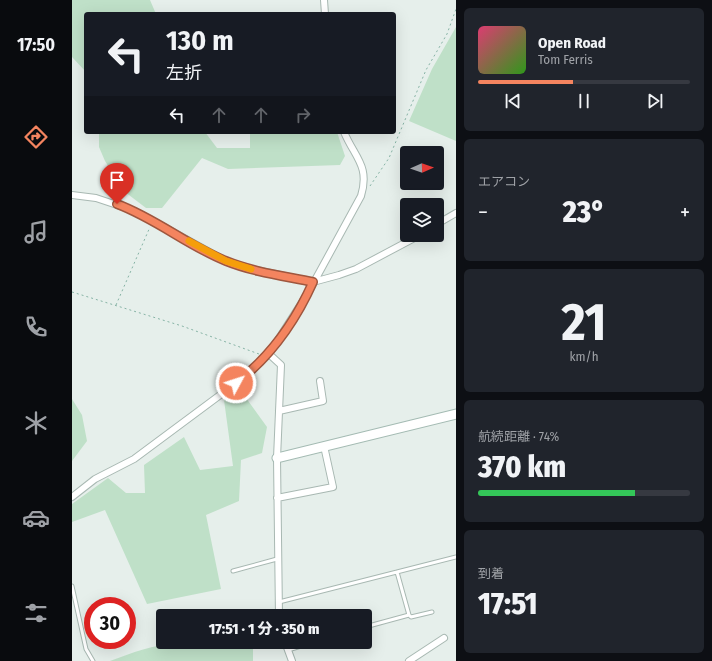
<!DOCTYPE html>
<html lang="ja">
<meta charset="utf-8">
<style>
body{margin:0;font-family:"Fira Sans Condensed","Noto Sans JP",sans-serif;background:#20242c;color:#f1f3f6;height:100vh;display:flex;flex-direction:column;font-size:15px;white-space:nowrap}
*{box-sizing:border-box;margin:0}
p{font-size:13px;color:#9ea1a6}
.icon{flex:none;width:22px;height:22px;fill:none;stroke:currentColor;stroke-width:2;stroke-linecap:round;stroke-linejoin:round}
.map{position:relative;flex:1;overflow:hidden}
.drawer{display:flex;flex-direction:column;gap:8px;padding:8px;background:#0d0f14;width:256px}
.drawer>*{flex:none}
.top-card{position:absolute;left:12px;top:12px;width:312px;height:122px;border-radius:4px;box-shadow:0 4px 16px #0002;background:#171b24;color:#f1f3f6;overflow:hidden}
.needle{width:26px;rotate:88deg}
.fabs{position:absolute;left:328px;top:146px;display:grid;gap:8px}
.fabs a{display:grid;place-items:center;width:44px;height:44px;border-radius:4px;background:#171b24;box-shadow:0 4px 16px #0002;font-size:20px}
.speed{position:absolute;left:12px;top:597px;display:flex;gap:8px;font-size:20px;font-weight:700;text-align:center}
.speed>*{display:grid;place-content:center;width:52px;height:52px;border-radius:50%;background:#171b24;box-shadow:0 4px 16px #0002;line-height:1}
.speed .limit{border:6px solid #d22;background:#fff;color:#111}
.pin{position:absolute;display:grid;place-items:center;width:34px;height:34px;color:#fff;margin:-41px -17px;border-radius:50% 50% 50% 0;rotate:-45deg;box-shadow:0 0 4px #0007}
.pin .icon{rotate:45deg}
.me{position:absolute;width:44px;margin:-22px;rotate:50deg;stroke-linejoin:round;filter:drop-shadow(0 0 3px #0008)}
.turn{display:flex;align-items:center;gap:14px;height:84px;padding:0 16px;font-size:18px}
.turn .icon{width:52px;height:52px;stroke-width:2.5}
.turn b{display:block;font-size:28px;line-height:34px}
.lanes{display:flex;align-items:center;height:38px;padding:0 16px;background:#0003;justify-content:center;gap:20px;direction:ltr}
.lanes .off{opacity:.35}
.big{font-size:30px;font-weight:800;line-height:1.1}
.drawer .card{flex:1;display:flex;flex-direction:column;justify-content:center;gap:6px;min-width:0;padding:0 14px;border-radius:6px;background:#20242c}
.drawer .dial{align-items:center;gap:0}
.dial b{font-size:52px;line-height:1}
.song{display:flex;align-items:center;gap:12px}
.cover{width:48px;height:48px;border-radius:6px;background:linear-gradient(135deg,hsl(340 70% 55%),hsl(110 70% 35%))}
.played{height:4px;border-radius:2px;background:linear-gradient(90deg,#f4845f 45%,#363941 45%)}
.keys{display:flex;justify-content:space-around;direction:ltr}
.heat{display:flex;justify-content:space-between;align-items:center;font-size:22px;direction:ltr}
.charge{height:6px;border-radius:3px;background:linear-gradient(90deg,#34c759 74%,#363941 0)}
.trip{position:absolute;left:84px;top:609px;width:216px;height:40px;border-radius:4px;background:#171b24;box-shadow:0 4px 16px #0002;font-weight:800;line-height:40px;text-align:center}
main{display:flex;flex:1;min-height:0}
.tabs{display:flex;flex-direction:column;width:72px;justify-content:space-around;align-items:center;background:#090b0e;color:#9ea1a6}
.tabs .icon{width:28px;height:28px}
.tabs .active{color:#f4845f}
.tabs b{font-size:18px;color:#f1f3f6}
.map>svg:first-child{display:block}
</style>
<main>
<nav class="tabs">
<b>17:50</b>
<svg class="icon active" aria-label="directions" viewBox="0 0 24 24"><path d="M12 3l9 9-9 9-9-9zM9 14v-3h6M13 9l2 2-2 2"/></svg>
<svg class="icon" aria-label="music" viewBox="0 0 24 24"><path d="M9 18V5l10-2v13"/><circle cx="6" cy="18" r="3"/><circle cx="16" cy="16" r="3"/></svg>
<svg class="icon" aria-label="phone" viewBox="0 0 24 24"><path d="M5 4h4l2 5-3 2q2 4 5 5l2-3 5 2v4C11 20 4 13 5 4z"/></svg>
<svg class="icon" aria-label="climate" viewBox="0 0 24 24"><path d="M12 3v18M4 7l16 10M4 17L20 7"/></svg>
<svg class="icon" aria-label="car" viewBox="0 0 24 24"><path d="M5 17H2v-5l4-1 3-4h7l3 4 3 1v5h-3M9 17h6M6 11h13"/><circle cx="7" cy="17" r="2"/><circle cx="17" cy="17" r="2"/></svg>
<svg class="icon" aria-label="filters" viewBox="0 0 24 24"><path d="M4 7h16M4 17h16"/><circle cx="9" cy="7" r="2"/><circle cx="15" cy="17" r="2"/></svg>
</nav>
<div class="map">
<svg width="384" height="661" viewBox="0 0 384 661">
<rect width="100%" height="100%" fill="#e6efeb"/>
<path fill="#bfe0c8" d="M0 0H78L84 14H14V72L0 57Z
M384 27V141L337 121 360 69Z
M27 132H133L145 148H178V132H265L273 156 268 165 156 169 130 158 90 208H74L53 192 33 161 27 147Z
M169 391 195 427 190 453 169 460 167 501 134 515 149 589 75 604 33 510 0 522V504L36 478 54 493H73L72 465 112 437 128 470 161 466 152 400Z
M0 399 10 415 15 441 0 461Z
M149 642H181V661H38C60 653 82 644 105 644 122 644 131 648 148 644Z"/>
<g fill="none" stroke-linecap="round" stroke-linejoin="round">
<g stroke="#a8b8b2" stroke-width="5">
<path id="lane" d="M161 571 205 559
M0 586 14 649 21 661
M207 602 384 557
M337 615 339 617 360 612
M293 627 337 615 325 572
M216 650 242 642"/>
</g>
<g stroke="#a8b8b2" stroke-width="8">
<path id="street" d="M252 0 253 14
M0 195 24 198 63 211 154 261 180 269 241 282 267 275 284 269 348 235
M365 224 384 213
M197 354 209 365 205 458 207 616
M207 411 251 401 248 381
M0 497 23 479 62 459 175 375 197 354 236 293 289 196C298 166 283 158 272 132
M205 498 261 487 252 446
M213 642 220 661
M337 661 372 638"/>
</g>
<g stroke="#a4bbb3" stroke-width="11">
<path id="secondary" d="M205 458 384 414"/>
</g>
<path stroke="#86b3a5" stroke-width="1" stroke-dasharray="2 3" stroke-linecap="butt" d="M298 186 317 158 354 70 375 34 384 9
M0 292 110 326 187 354
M44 305 78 227"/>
<use href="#lane" stroke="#fff" stroke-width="3"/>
<use href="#street" stroke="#fff" stroke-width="6"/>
<use href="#secondary" stroke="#fff" stroke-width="9"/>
</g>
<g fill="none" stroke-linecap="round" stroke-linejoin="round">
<g stroke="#9f563e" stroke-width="10">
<path id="route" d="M45 204C85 219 116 246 154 261 181 272 212 276 241 282 224 320 198 357 164 383"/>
</g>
<use href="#route" stroke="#f4845f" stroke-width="7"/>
<path stroke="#f59e0b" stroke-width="7" d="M117 241 154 261 179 269"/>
</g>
</svg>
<div class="fabs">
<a><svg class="needle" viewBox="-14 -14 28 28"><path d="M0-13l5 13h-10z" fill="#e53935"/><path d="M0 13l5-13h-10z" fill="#9ea1a6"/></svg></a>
<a><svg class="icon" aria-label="layers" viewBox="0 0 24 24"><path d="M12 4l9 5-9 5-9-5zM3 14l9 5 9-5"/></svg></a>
</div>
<div class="speed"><div class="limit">30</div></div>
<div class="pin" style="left:45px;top:204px;background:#d93025"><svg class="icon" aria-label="arrive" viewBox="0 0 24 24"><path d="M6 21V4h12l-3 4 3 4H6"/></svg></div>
<svg class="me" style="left:164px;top:383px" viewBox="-20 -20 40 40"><circle r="17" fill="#f4845f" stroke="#fff" stroke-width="3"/><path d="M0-11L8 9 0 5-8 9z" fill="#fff"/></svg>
<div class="trip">17:51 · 1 分 · 350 m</div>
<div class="top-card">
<div class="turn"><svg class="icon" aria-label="left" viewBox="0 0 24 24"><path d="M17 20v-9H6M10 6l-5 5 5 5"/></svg><div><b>130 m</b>左折</div></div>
<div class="lanes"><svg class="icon" aria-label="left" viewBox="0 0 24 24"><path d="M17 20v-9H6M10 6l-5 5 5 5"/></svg><svg class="icon off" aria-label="ahead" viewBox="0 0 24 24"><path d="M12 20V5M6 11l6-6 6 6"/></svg><svg class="icon off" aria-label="ahead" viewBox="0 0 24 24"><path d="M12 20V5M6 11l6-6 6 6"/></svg><svg class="icon off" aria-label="right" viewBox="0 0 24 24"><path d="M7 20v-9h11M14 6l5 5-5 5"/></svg></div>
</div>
</div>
<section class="drawer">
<div class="card">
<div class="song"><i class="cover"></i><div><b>Open Road</b><p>Tom Ferris</p></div></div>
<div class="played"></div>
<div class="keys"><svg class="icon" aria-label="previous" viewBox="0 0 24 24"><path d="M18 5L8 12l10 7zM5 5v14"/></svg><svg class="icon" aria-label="pause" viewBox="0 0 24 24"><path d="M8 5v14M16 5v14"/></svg><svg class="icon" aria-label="next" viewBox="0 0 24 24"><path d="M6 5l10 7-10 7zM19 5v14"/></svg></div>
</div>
<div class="card"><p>エアコン</p>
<div class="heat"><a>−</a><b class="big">23°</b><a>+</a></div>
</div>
<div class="card dial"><b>21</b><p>km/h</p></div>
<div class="card"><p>航続距離 · 74%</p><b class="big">370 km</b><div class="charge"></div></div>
<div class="card"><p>到着</p><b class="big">17:51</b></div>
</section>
</main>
